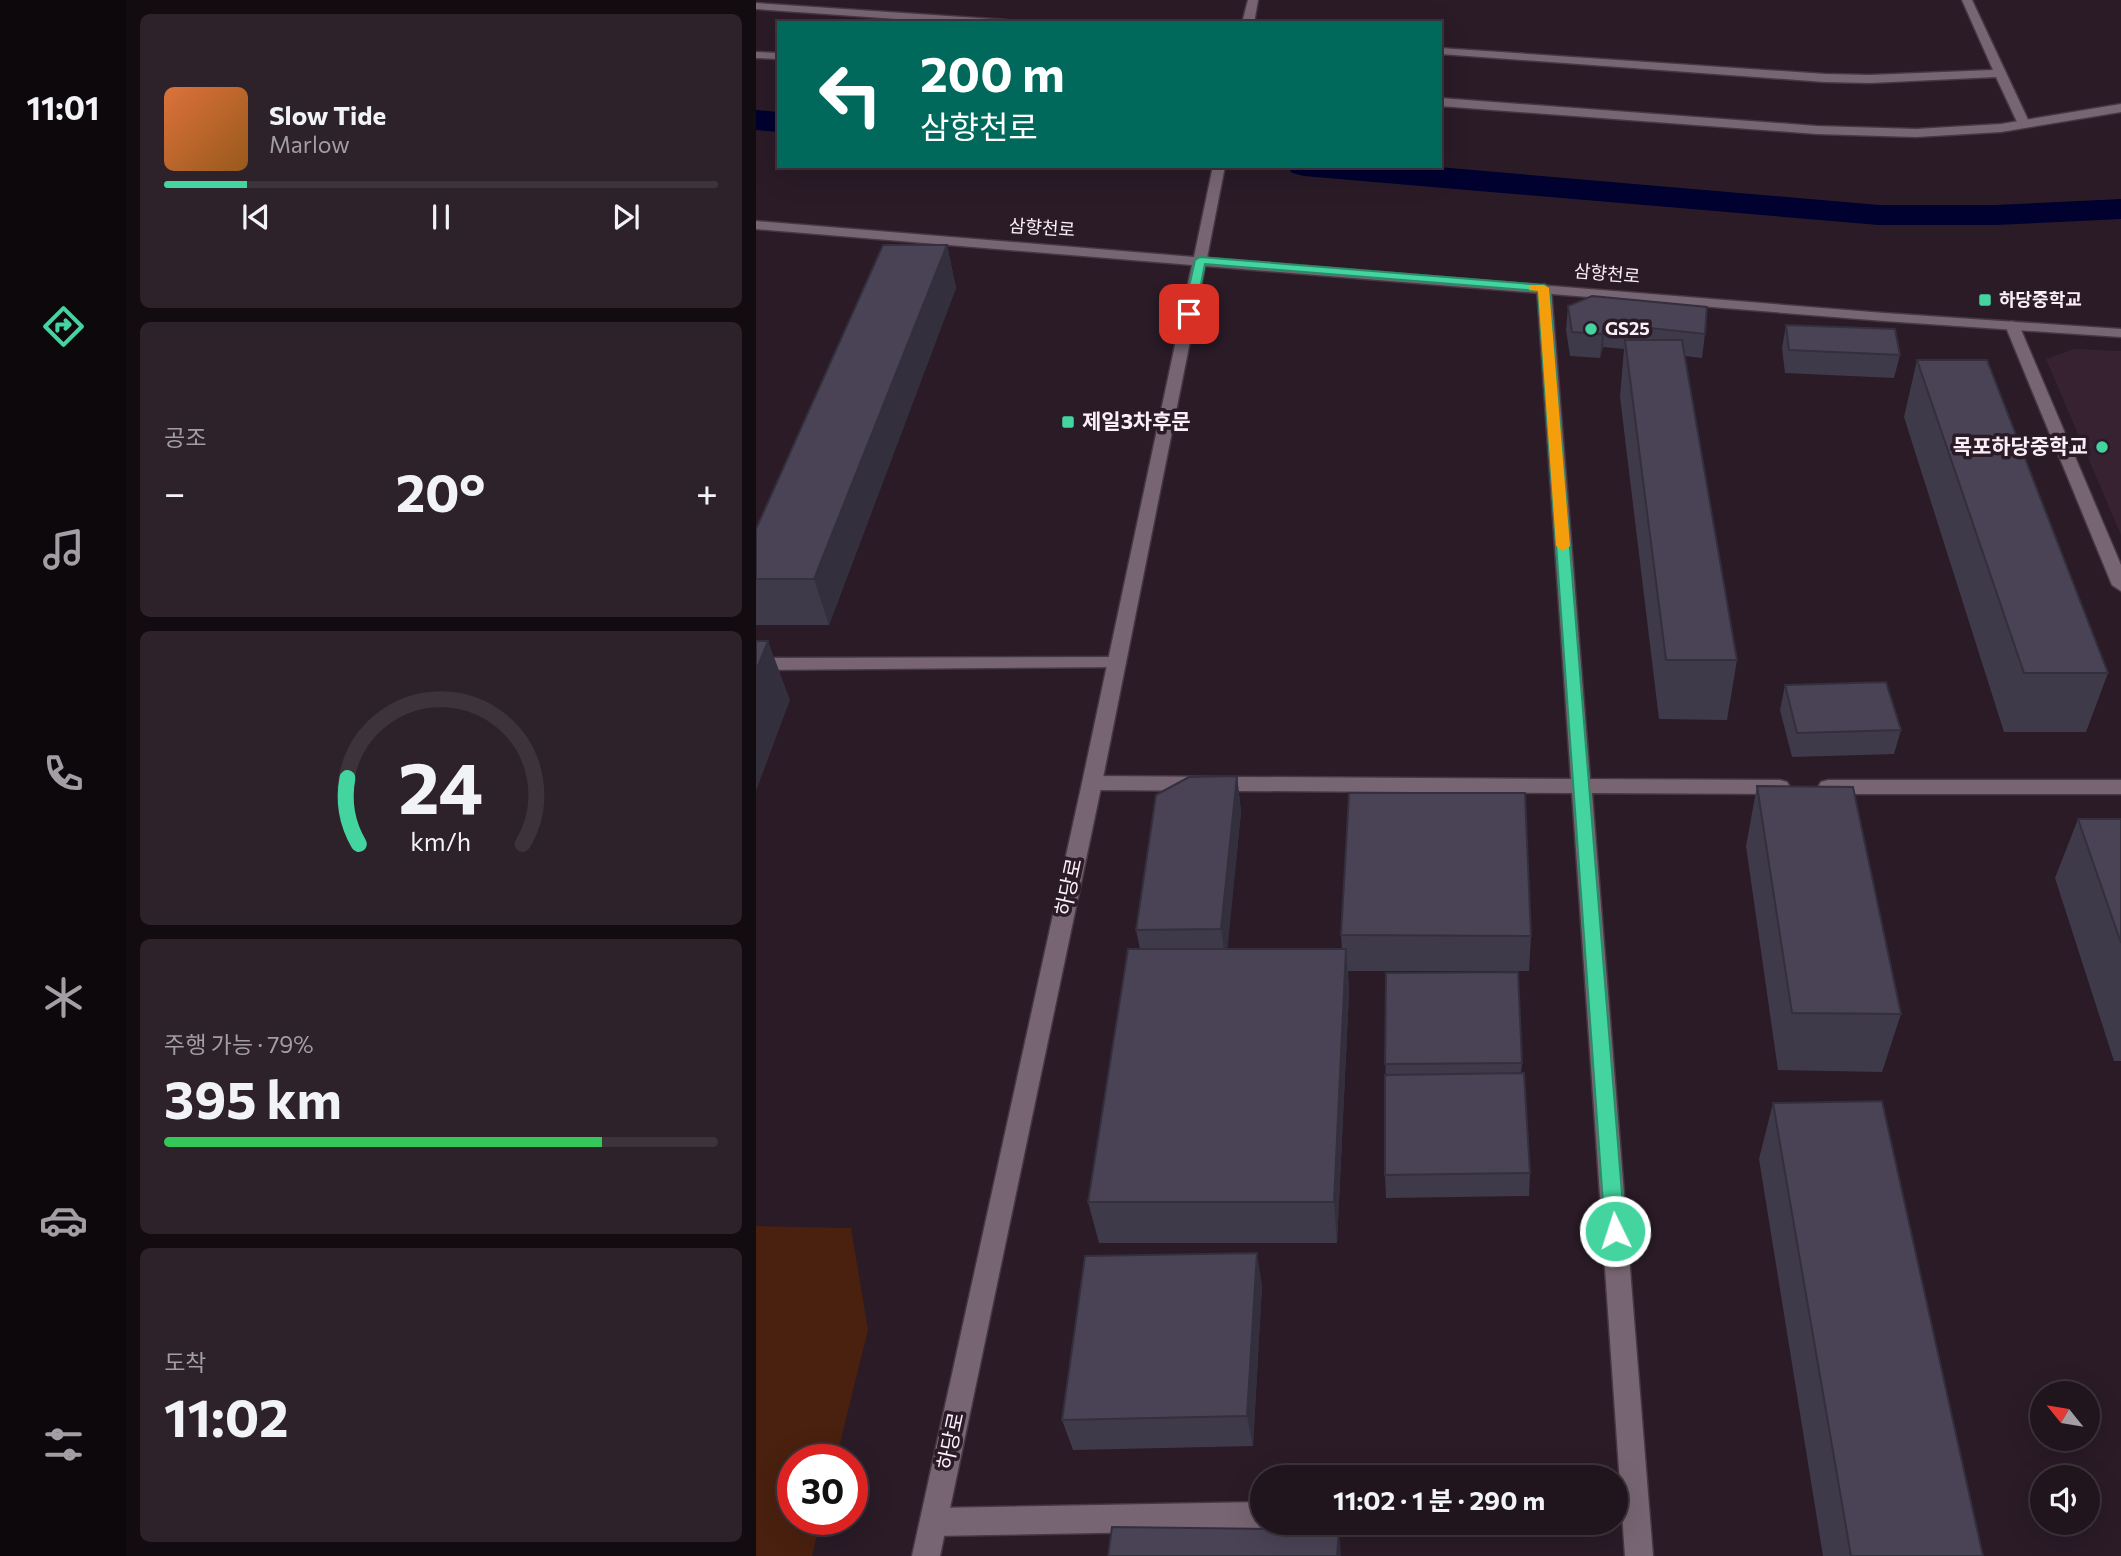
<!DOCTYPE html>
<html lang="ko">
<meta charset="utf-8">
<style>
body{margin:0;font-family:Commissioner,"Noto Sans KR",sans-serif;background:#2d212a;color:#f1f3f6;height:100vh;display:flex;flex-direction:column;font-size:26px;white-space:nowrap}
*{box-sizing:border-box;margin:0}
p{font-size:23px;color:#a29ea4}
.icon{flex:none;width:38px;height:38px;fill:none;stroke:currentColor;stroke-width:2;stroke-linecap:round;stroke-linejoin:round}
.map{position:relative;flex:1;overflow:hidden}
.details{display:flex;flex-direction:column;gap:14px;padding:14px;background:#120b10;width:630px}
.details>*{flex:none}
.hud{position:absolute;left:21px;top:21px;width:665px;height:147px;border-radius:0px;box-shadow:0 7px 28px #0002,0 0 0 2px #3d333b;background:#00695c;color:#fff;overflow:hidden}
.needle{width:46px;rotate:300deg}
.tools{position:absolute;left:1274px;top:1381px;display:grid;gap:14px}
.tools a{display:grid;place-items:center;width:70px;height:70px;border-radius:50%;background:#20141d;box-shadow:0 7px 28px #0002,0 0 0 2px #3d333b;font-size:35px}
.speed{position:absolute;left:21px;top:1444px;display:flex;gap:14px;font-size:35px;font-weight:700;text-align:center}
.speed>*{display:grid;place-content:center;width:91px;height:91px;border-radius:50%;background:#20141d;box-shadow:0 7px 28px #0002,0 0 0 2px #3d333b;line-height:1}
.speed .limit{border:10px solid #d22;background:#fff;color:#111}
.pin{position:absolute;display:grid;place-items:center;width:60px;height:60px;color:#fff;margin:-30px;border-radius:14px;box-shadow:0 4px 10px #0006}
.me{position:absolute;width:77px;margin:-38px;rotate:356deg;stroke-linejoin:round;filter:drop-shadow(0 0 5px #0008)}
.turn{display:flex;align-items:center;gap:24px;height:147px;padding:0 28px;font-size:32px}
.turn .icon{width:91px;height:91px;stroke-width:2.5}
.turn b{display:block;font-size:49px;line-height:60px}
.big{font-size:52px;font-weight:700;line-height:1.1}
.details .tile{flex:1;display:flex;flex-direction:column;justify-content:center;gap:10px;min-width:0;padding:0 24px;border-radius:10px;background:#2d212a}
.details .dial{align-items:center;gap:0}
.dial svg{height:182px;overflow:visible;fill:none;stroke:#3d333b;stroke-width:7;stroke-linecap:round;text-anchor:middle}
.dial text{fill:#f1f3f6;stroke:none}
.song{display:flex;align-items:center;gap:21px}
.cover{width:84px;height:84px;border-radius:10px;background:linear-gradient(135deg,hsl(20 70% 55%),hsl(30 70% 35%))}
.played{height:7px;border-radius:4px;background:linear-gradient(90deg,#43d4a0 15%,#3d333b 15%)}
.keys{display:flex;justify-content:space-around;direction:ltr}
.heat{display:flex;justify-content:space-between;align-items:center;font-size:38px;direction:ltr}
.charge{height:10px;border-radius:5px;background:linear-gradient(90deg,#34c759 79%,#3d333b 0)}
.trip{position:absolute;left:494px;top:1465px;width:378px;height:70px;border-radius:35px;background:#20141d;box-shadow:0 7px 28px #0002,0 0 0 2px #3d333b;font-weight:700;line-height:70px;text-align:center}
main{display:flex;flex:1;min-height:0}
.menu{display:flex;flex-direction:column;width:126px;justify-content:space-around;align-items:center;background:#0d080c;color:#a29ea4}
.menu .icon{width:49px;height:49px}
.menu .current{color:#43d4a0}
.menu b{font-size:32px;color:#f1f3f6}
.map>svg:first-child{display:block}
</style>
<main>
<nav class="menu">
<b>11:01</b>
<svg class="icon current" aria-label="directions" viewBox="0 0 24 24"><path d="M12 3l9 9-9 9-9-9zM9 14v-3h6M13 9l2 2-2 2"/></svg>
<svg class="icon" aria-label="music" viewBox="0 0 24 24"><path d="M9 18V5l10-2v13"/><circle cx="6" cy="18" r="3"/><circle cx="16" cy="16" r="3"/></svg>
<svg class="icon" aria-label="phone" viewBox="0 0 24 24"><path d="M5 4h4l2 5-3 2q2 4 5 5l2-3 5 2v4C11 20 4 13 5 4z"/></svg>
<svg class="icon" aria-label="climate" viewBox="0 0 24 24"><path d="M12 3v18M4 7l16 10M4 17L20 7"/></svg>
<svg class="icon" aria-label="car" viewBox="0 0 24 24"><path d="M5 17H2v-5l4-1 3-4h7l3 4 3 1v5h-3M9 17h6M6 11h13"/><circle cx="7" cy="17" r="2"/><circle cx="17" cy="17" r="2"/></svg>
<svg class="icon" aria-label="filters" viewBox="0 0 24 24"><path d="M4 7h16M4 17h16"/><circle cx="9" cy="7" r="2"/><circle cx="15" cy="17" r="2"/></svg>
</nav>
<section class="details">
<div class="tile">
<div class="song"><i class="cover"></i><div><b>Slow Tide</b><p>Marlow</p></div></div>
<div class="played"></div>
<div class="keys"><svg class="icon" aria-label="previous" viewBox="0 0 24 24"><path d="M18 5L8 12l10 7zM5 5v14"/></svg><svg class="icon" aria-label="pause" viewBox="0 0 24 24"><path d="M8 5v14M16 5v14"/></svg><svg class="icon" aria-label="next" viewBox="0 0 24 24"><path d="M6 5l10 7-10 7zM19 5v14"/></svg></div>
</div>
<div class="tile"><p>공조</p>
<div class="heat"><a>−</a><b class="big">20°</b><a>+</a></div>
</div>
<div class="tile dial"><svg viewBox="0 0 100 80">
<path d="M14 69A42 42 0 1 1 86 69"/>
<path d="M14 69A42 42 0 0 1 9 40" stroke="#43d4a0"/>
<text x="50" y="56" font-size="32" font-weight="700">24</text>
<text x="50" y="72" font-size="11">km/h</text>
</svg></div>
<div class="tile"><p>주행 가능 · 79%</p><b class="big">395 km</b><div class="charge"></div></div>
<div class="tile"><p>도착</p><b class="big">11:02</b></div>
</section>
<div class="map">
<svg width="1365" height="1556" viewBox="0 0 1365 1556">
<rect width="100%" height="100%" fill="#2a1b27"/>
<path fill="#372232" d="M1318 349 1365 351V535L1290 359Z"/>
<path fill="#4a200e" d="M0 1226 95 1228 112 1330 80 1459 37 1460V1519H65L56 1556H0Z"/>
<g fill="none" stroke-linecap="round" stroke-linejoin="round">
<path fill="#01012f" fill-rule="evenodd" d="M0 110 23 112V132L0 130Z
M531 166H670L1123 205H1239L1365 199V219L1239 225H1123L548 176 536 173Z"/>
<g stroke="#453842" stroke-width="3">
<path id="pedestrian" d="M1256 321 1263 325 1365 565V591L1356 585 1249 325Z"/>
</g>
<g stroke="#453842" stroke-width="3">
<path id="minor" d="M1206 0H1216L1274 124 1272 127 1262 124 1240 77 1114 83 1069 82 684 54V48L1069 74 1114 75 1237 70Z
M0 3 251 20 256 23H198L0 9Z
M788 284 795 288 834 779 1024 780 1031 782 1034 787 1031 792 1024 794 836 793 897 1556H869L816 793 336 790 329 788 326 783 329 778 336 776 815 779 781 288Z
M361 657 370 663 367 667 0 670V658Z
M1072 780H1365V794H1072L1065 792 1062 787 1065 782Z
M506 1502V1522H517L506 1530 178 1536 168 1532 164 1522 168 1512 178 1508Z"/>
</g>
<g stroke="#453842" stroke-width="3">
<path id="tertiary" d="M492 0H502L498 23H486Z
M0 52 23 53V59L0 58Z
M684 98 1061 126 1160 129 1245 124 1365 104V112L1245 132 1160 137 1061 134 684 106Z
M457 166H469L451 258 1128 313 1365 329V337L1128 321 449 266 346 783 184 1556H156L326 783 436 265 0 229V221L438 257Z"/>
</g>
<use href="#pedestrian" fill="#786573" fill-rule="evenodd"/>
<use href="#minor" fill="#786573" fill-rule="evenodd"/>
<use href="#tertiary" fill="#786573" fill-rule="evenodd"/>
</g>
<path fill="#3f3a49" d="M191 245 200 288 73 625H0V529Z
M812 306 949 334 946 358 929 356 981 660 971 720 903 719 864 397 868 349 847 347 844 358 814 356 810 330Z
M1030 325 1144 355 1138 378 1029 373 1026 348Z
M1161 360 1352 673 1330 732H1248L1148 417Z
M1029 685 1145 730 1138 754 1036 757 1024 710Z
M481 776 485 812 471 949H586L585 935 775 936 773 971H592L593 993 581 1243H343L332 1202 384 949 380 930Z
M1001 786 1145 1014 1126 1072 1022 1070 990 846Z
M1322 819H1365V1061H1358L1299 878Z
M630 973 766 1063 765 1073 774 1173 773 1196 630 1198 629 1175Z
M1017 1103 1227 1556H1067L1003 1159Z
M506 1285 497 1446 317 1450 306 1420Z"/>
<path fill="#332f3c" d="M191 245 200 288 73 625 58 579Z
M849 323 847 347 844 358 846 334Z
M12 641 34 700 0 791V671Z
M481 776 485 812 470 964 465 929Z
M590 949 593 993 581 1243 578 1202Z
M501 1253 506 1285 497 1446 491 1416Z
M583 1530 585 1556H581Z"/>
<path fill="#494355" stroke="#332f3c" stroke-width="2" d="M127 245H191L58 579H0V529Z
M836 296 951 307 949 334 849 323 846 334 816 332 812 306Z
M1030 325 1139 329 1144 355 1033 350Z
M869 340H926L981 660H910Z
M1161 360H1231L1352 673H1268Z
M0 641H12L0 671Z
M1130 682 1145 730 1041 733 1029 685Z
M481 776 465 929 380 930 400 795 433 777Z
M1001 786 1097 787 1145 1014 1036 1013Z
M593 793H769L775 936 585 935Z
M1322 819H1365V943Z
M372 949H590L578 1202H332Z
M762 972 766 1063 629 1064 630 973Z
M768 1073 774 1173 629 1175V1075Z
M1126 1101 1227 1556H1095L1017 1103Z
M501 1253 491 1416 306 1420 329 1256Z
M356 1527 583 1530 581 1556H352Z"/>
<path fill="#43d4a0" stroke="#2c8a68" stroke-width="2" d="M444 257 788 285 793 288 869 1231 866 1238 859 1240 852 1238 849 1231 782 291 449 264 439 314 433 318 427 314 439 260Z"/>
<path fill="#f59e0b" d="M773 285H788L793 288 814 546 807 551 800 546 782 291 773 290Z"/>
<g fill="#43d4a0" stroke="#2a1b27" stroke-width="2.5">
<rect x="1222" y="293" width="14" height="14" rx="3.5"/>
<circle cx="835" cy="329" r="7"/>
<rect x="305" y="415" width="14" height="14" rx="3.5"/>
<circle cx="1346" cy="447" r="7"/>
</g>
<g text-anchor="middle" stroke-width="7" stroke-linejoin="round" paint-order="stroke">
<g font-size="18" fill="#faeff7" stroke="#2a1b27">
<text transform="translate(286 228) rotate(4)" y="6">삼향천로</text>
<text transform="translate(851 274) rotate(5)" y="6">삼향천로</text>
</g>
<g font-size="18" font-weight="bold" fill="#faeff7" stroke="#2a1b27" text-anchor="start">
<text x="1243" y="306">하당중학교</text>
<text x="849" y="335">GS25</text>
</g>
<g font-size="21" font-weight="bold" fill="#faeff7" stroke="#2a1b27" text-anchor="start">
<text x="326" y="429">제일3차후문</text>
<text x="1332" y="454" text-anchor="end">목포하당중학교</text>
</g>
<g font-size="21" fill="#faeff7" stroke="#2a1b27">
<text transform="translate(313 887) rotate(-78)" y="7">하당로</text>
<text transform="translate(195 1441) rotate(-78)" y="7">하당로</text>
</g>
</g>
</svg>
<div class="tools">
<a><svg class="needle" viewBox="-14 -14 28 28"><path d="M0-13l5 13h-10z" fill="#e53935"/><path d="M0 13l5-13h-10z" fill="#a29ea4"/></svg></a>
<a><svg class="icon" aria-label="sound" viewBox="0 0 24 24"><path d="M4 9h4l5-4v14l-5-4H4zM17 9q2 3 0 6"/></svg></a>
</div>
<div class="speed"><div class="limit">30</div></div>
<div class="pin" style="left:433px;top:314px;background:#d93025"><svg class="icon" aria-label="arrive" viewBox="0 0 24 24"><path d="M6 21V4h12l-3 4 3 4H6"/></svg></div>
<svg class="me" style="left:859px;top:1231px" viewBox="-20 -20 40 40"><circle r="17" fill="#43d4a0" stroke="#fff" stroke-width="3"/><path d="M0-11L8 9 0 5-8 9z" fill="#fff"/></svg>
<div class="trip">11:02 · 1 분 · 290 m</div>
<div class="hud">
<div class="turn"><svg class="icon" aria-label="left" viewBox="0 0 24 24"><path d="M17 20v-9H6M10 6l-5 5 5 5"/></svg><div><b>200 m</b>삼향천로</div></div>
</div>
</div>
</main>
